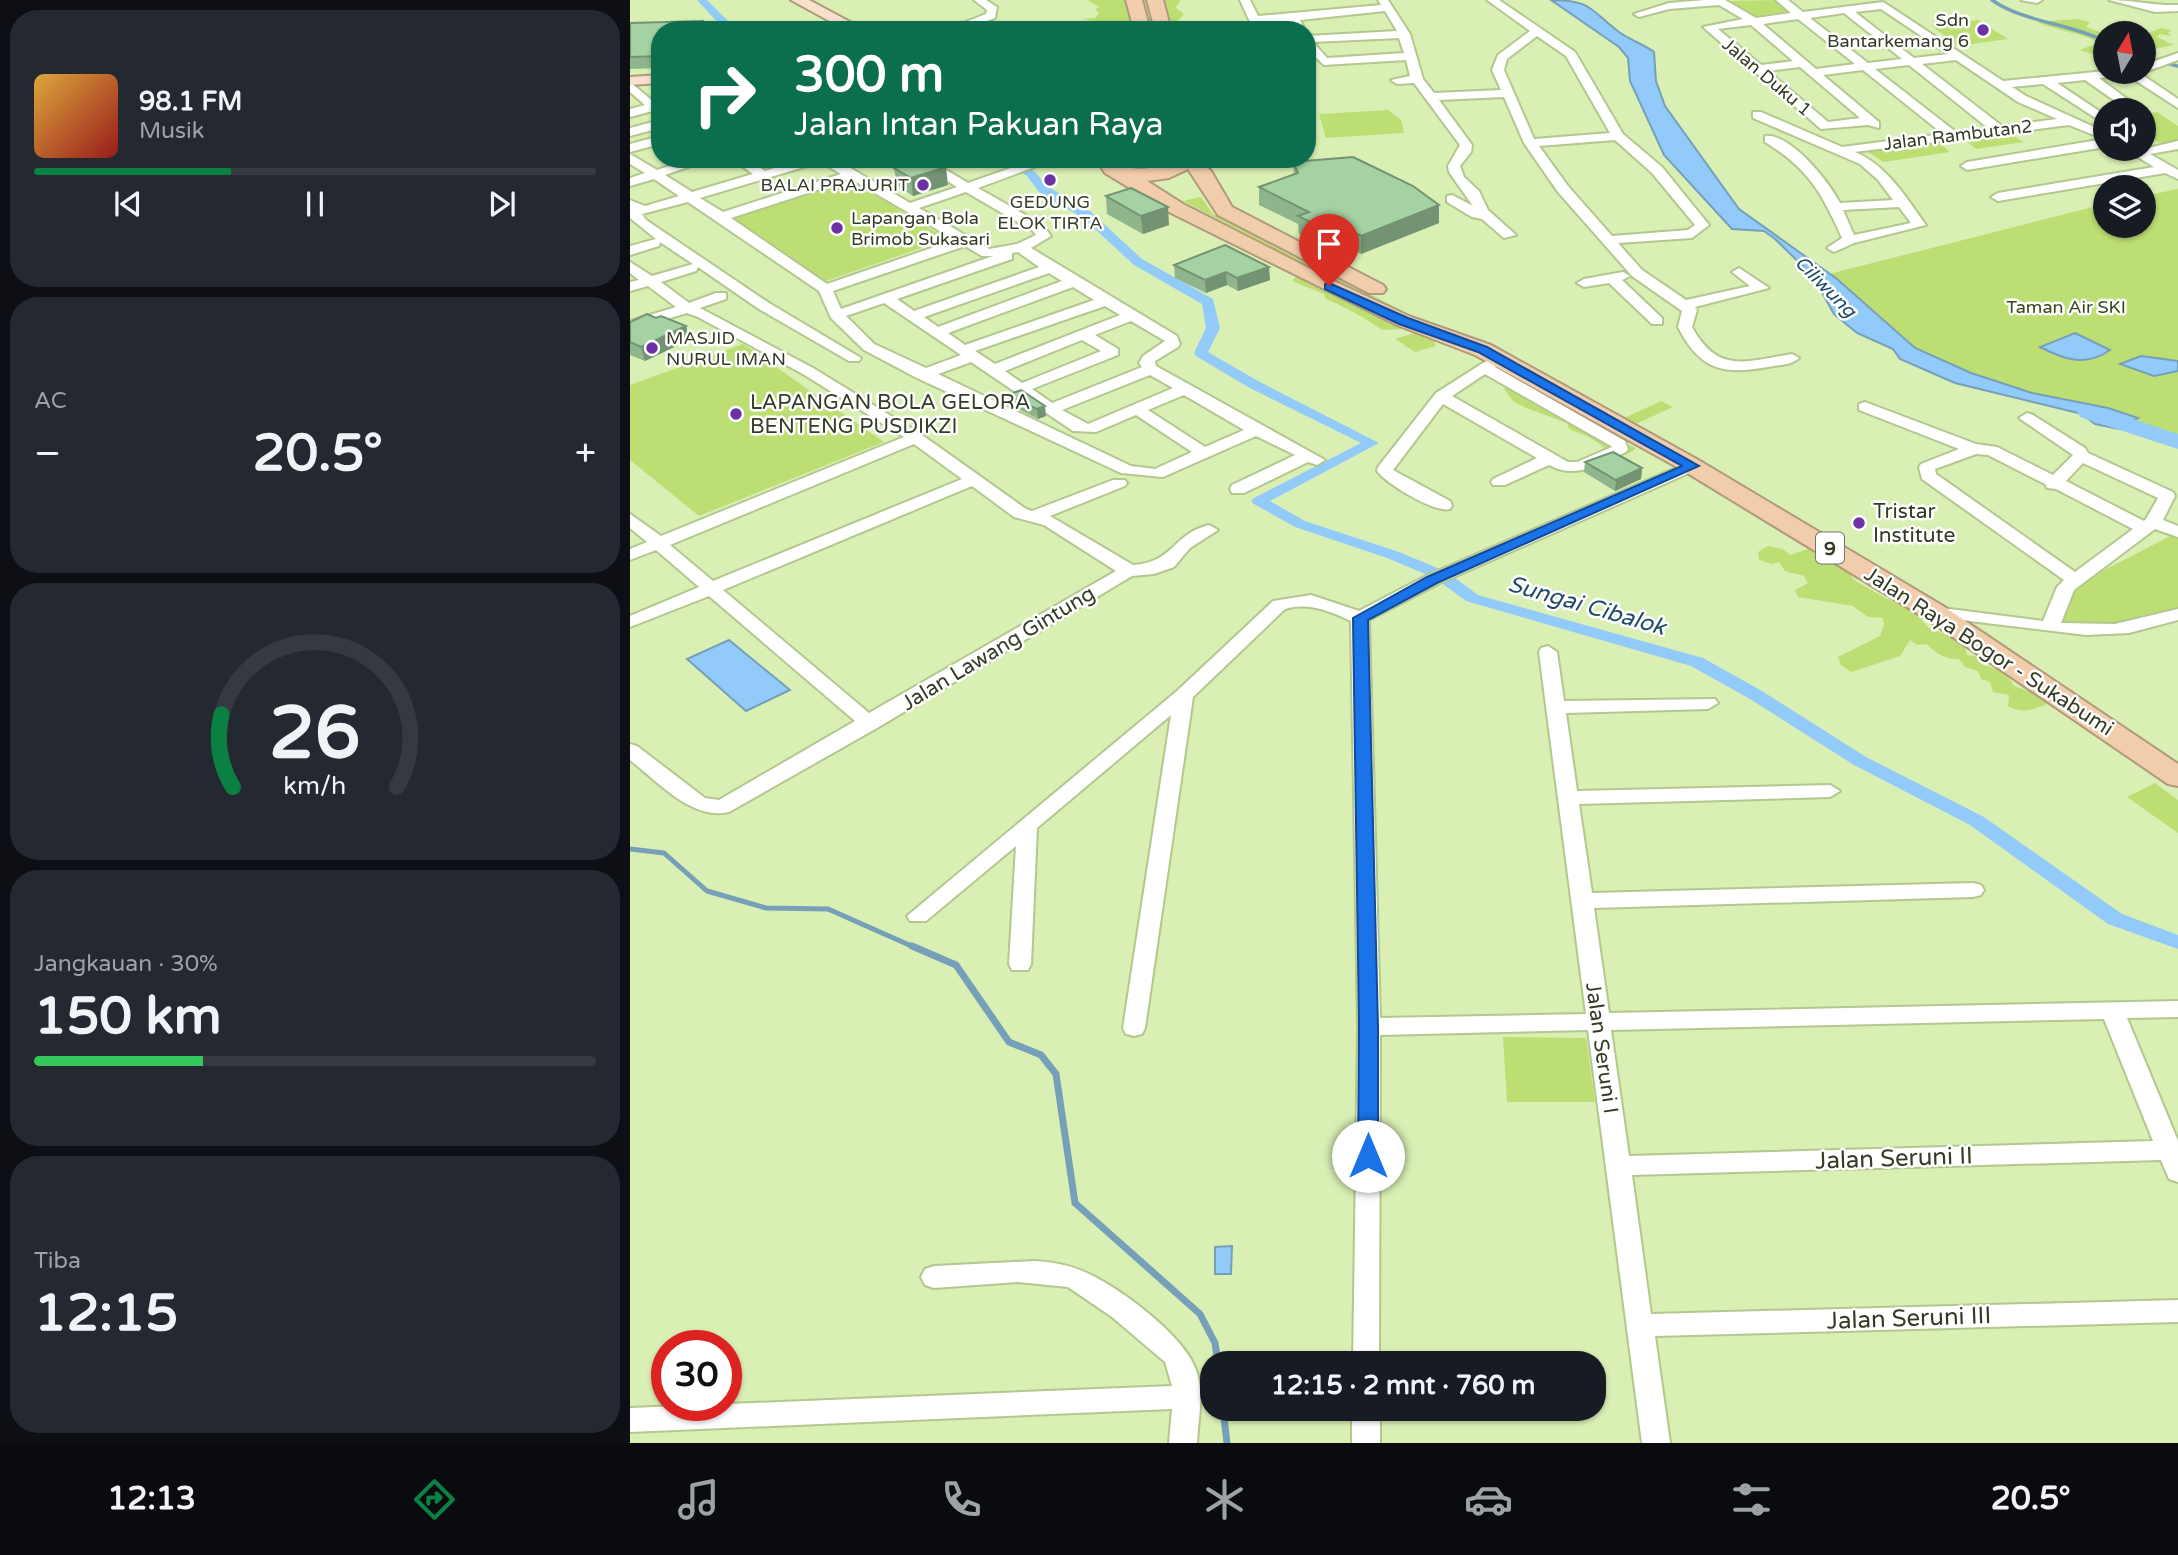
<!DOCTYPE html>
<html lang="id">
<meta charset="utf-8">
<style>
body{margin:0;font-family:"Varela Round",sans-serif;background:#242831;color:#f1f3f6;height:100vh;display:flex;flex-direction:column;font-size:26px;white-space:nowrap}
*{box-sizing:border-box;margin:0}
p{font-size:23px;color:#9ea1a6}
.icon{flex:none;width:38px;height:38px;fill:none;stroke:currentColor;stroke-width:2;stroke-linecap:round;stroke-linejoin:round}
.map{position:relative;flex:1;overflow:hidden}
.panel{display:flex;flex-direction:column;gap:10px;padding:10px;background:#0d0f14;width:630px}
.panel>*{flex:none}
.top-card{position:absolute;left:21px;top:21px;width:665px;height:147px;border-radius:28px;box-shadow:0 2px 5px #0004;background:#0b6e4f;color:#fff;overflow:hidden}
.needle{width:46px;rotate:10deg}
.controls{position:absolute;left:1463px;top:21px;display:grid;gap:14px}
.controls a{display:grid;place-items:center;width:63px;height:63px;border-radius:50%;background:#171b24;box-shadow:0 2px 5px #0004;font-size:35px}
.speed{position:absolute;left:21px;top:1330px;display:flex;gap:14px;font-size:35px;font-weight:700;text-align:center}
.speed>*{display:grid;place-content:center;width:91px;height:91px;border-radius:50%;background:#171b24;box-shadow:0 2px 5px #0004;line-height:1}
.speed .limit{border:10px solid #d22;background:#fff;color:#111}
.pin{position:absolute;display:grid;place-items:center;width:60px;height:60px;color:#fff;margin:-72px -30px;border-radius:50% 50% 50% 0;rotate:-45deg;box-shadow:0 0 7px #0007}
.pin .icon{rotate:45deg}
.me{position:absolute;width:77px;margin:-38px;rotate:0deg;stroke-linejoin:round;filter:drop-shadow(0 0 5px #0008)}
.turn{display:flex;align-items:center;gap:24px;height:147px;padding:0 28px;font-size:32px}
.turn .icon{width:91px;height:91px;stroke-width:2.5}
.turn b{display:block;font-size:49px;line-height:60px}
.big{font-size:52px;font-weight:700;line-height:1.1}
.panel .card{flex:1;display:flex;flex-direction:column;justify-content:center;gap:10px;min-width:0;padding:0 24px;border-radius:28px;background:#242831}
.panel .dial{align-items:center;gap:0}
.dial svg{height:182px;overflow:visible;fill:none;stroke:#363941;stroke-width:7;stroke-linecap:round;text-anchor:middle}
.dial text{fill:#f1f3f6;stroke:none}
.song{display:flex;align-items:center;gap:21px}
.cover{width:84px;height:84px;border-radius:10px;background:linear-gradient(135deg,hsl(40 70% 55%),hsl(0 70% 35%))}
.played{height:7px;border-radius:4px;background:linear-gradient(90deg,#0b8043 35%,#363941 35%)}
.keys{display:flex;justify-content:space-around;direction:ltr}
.heat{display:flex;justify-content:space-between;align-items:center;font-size:38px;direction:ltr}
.charge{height:10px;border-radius:5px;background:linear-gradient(90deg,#34c759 30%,#363941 0)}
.trip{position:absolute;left:570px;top:1351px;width:406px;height:70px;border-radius:28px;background:#171b24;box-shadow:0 2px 5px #0004;font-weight:700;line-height:70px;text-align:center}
.menu{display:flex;height:112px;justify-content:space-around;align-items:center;background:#090b0e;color:#9ea1a6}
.menu .icon{width:49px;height:49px}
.menu .selected{color:#0b8043}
.menu b{font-size:32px;color:#f1f3f6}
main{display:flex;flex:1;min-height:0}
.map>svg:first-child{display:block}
</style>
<main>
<section class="panel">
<div class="card">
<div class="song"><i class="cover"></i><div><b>98.1 FM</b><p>Musik</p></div></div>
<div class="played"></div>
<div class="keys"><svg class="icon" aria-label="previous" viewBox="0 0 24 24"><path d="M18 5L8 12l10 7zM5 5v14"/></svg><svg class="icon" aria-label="pause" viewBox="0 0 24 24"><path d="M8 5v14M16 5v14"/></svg><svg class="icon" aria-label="next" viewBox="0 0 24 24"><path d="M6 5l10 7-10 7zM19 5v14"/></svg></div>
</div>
<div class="card"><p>AC</p>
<div class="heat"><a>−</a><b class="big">20.5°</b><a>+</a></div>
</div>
<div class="card dial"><svg viewBox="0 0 100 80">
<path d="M14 69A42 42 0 1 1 86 69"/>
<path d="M14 69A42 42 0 0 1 9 37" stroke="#0b8043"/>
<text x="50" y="56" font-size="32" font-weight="700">26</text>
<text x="50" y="72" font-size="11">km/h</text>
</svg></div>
<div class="card"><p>Jangkauan · 30%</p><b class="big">150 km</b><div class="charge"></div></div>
<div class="card"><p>Tiba</p><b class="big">12:15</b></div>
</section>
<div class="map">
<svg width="1548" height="1443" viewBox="0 0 1548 1443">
<rect width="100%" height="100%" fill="#daefb4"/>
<path fill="#bdde73" d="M458 0H549L550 2 545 7 554 14 548 21 559 28 451 30 449 29 461 21 452 19 465 18 469 13 465 9 469 7Z
M1147 0 1164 11 1125 16 1098 1Z
M1448 19 1460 22 1456 27 1475 34V58L1450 50 1460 46 1474 48C1463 34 1429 32 1407 22Z
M1348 20 1378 39 1327 46 1302 26Z
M1531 28 1541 30 1538 33 1541 36 1530 34 1527 37 1544 45 1514 51 1515 34Z
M758 110 771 120 774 133 696 138 689 114Z
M1527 112 1548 126V152L1514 135V114Z
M1377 132 1394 142 1346 149 1337 142 1342 141 1337 137Z
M1305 139 1320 152 1254 162 1234 150Z
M220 180 317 239 196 281 99 217Z
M1548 189V443L1496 425 1507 418 1478 408 1402 393 1341 373 1285 348 1199 274 1475 204V226H1514V196Z
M571 197 583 214 769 309 788 322 773 323 771 329 752 330C734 317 715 307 696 299L694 294 662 281 668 274 738 298 553 201Z
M788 332 804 341 806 346 785 352 765 339Z
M113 344 254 442 69 516 0 460V385Z
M878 384 920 399H933L994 435 991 441 1006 448C996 459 976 457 962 457L974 448C964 438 954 435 939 429L937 423 896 408 883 401 874 389Z
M1031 401 1043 407 1006 424 994 418Z
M1542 535 1548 538V612L1492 626H1428L1444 586Z
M1138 546 1153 549 1160 555 1178 549 1194 557 1218 571 1224 580 1257 599 1280 607 1299 628 1334 642 1337 655 1350 657 1353 665C1365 667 1379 675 1384 686L1401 692 1417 704C1402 710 1393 714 1378 706L1379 695 1363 692 1360 682 1351 679 1348 671 1335 667 1329 659C1318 660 1304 653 1297 644L1287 645 1280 640 1270 656 1221 672 1211 665 1208 657 1250 636 1254 625 1253 618 1238 617 1223 606 1168 597 1165 590 1178 583 1174 576 1155 571 1149 562 1142 564 1129 560 1128 552Z
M1525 783 1548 800V833L1497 797Z
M873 1037 956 1038 965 1102H877Z"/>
<path fill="#92cbfa" stroke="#76a0ba" stroke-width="2" d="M921 0C962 0 960 10 989 32 1000 40 1013 44 1024 52L1026 81 1035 106 1109 209 1207 279 1285 348 1341 373 1402 393 1478 408 1508 418 1489 429 1465 424 1452 414 1325 383 1270 359 1263 349 1227 333 1204 314 1183 276 1145 239 1134 231 1102 229 1034 155 1000 81 998 58 989 47Z
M1445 333 1480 350C1456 367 1435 360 1410 347Z
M1511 356 1548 361V371L1524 376 1490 364Z
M99 640 160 690 116 711 57 659Z
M602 1246 601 1274H585V1247Z"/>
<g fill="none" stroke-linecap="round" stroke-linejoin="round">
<path stroke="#76a0ba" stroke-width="3.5" d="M1362 0C1393 22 1438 23 1475 41
M1514 58 1548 66"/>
<path stroke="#76a0ba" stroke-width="5" d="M0 849 34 853 77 891 136 908 198 909 286 948"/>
<path stroke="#76a0ba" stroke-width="7" d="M282 946 326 965 379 1042 411 1055 426 1074 445 1203 570 1314 585 1343 588 1363
M593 1409 597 1443"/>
<path fill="#92cbfa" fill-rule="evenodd" d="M67 0H77L100 23 115 30 92 27Z
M368 159H383L405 172 417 186 461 212 512 259 583 299 590 328 578 352 628 381 749 443 640 501 675 521 769 552 817 572 848 595 1073 658 1132 691 1236 757 1354 817 1492 914 1548 935V949L1478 924 1340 825 1224 765 1120 699 1061 666 836 601 805 578 757 558 665 527 624 504 621 501 624 498 731 443 618 387 566 356 564 353 576 328 572 304 504 265 453 218 409 192 397 176Z"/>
<path fill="#92cbfa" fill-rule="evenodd" d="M1459 405 1548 434V449L1450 417 1447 412 1450 407Z"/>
<g stroke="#b3c78e" stroke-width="4">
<path id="minor" d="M344 0H356L367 7 365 18 332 30H315L356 14 357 10Z
M610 0H620L628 16 751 5 748 0H758L780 34 793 79 804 93 871 90 862 70 868 55 900 31 857 0H869L945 52 993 134 1032 167 1079 225 1062 238 988 243 1012 270 1056 300 1120 286 1102 272 1109 268 1139 288 1065 307 1067 310 1062 327C1088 375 1117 361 1162 354L1169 358C1162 365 1149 365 1138 367 1092 375 1070 370 1048 327L1052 311 1002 276 928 192 894 143 874 97 809 100 842 145 841 152 830 166 834 177 849 191 858 210 886 235 874 238 852 219 842 217 817 202V196L822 195 843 206 819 172 818 166 830 145 784 83 767 84 761 80 780 76 776 60 694 65 677 49V36L767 31 755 11 670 20 675 30H664L659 21 620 22ZM907 36 936 56 980 133 904 139 874 70 877 59ZM769 38 774 53 697 58 683 42ZM985 140 1022 173 1065 225 1058 230 982 236 938 186 909 146Z
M1075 0H1095L1126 18 1161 13 1146 0H1158L1173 12 1253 2 1373 81 1475 71 1508 72 1548 99V108L1497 75 1469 78 1512 110H1498L1455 80 1427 83 1475 115V124L1413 84 1382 87 1396 96 1475 132V147L1337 170 1331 166 1337 162 1474 139 1439 125 1225 152C1258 166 1276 198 1296 225L1224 243 1204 252 1197 248 1212 238C1192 193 1178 168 1135 142V136C1161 133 1199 182 1210 203L1263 200 1248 180 1230 164 1123 118V112H1131L1212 147 1313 134 1233 70 1193 75 1249 122V128L1238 125 1191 129 1073 27 1113 19 1089 5 1039 9 1009 17 1004 14 1039 3ZM1251 9 1318 54 1284 58 1225 12ZM1214 13 1272 59 1238 63 1180 18ZM1168 19 1225 64 1186 69 1133 24ZM1121 25 1163 61 1131 65 1088 29ZM1326 60 1388 102 1427 119 1372 126 1292 64ZM1279 65 1358 128 1326 132 1245 69ZM1170 67 1230 118 1198 122 1138 71ZM1269 207 1281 223 1224 235 1213 210Z
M1391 0H1412L1407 3Z
M1479 0C1502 0 1524 6 1548 5V11L1525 12Z
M1548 53V60L1518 71 1511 72H1514V65Z
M0 82 25 103 30 101V109L0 117V109L15 105 0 92Z
M30 120V128L0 136V128Z
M30 136V144L0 152V144Z
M1548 141V149L1520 154 1548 170V179L1535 173 1368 201 1361 197 1368 193 1524 167 1495 149H1514Z
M0 154 27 170 61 159H81L35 175 62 192 123 174 102 159H117L135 171 173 159H205L280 203 327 187 282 159H298L338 183 407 159H426L348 188 413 225 421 236 401 248 547 336 550 344 548 347 525 361 526 366 695 460 687 465 678 462 614 493H602L600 489 602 485 665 455 626 436 533 477 491 473 287 378 234 350 201 318 189 291 58 202 12 214 16 220 139 303 231 358 229 361H219L129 309 68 267 66 271 31 282 59 303 86 293H96V299L70 308 183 368 292 435 396 509 402 511 483 480H495L497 483 495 486 420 516 503 565C545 562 542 534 579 525L588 530 560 548 544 567 524 574 502 576 247 728 99 812C62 821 26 780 0 760V744L7 746 75 798 89 800 225 721 79 596 0 627V616L69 587 26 550 0 560V549L17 542 0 528V514L31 536 274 437 173 374 68 317 57 313 0 330V321L46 307 18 286 0 291V282L9 280 0 273V262L22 276 63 264 30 242 29 246 0 255V246L26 239 0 218V200L15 206 49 196 24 179 0 186V178L15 173 0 164ZM191 162 211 174 93 212 70 198ZM221 179 325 240 197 284 101 218ZM336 192 403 231 406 235 387 244 359 249 289 208ZM335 246 352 256H363L211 309 203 291ZM388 252 409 267 284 311 267 299 382 259V253ZM419 273 432 281 308 327 294 317ZM443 287 464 300 335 345 318 333ZM254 303 331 355 296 368 244 344 216 316ZM475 306 490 315 365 364 345 351ZM501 321 535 341 513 356 509 363 512 367 422 403 402 389 488 355V349L465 335ZM452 340 471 351 392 383 375 371ZM341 362 443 431 466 432 506 415 562 452 525 469 501 466 308 374ZM520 375 543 388 458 424 432 410ZM554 395 614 430 575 447 518 410ZM284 444 332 479 83 581 40 545ZM342 486 384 517 414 525 486 571 239 713 93 590Z
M993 272 1000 276 992 280 1032 318V324H1022L979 283 954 287 947 283 954 279Z
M864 356 872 361 865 367 995 441 998 449 996 452C970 464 946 480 919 465L875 485H863L861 482 863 479 907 458 813 404 763 470 820 501 822 505 820 509C804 513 757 484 747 471L748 467 806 393ZM855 374 981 446 982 447 947 462H938L822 396Z
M1235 402 1346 444 1367 447 1423 475 1443 455 1389 418 1397 413 1403 415 1455 448 1458 453 1543 492 1545 496 1533 520 1548 526V537L1525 529 1444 590 1431 623 1485 624 1548 609V620L1499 633 1456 635 1298 616 1295 612 1298 608 1304 607 1413 621 1427 587 1434 580 1292 479 1289 467 1291 464 1329 449 1229 410V404ZM1346 454 1358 455 1415 484 1417 488 1426 489 1503 529 1445 572 1306 474 1305 469ZM1453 463 1528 498 1516 519 1514 521 1436 481Z
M1062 461 1068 463V469L808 584 739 620 750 1018 956 1014 909 652 911 648 918 646 927 652 934 701 1085 699 1088 703 1078 709 936 713 947 791 1200 785 1210 791 1200 797 949 804 962 893 1343 883 1351 885 1354 890 1351 895 1343 897 964 908 979 1013 1548 1001V1017L1497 1018 1548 1141V1182L1539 1179 1531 1160 1002 1175 1021 1314 1548 1300V1322L1025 1336 1040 1443H1012L958 1030 750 1035 749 1363H723L728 1027 721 621C699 611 679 602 655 609L563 697 515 1028 512 1034 504 1036 496 1034 493 1028 541 715 407 828 401 964 398 970H382L379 964 386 846 296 921H280L277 916 547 691 643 601 681 595 729 611 796 576ZM1474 1019 1523 1141 999 1156 981 1030Z
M405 1261C423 1262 440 1265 457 1273 490 1288 557 1337 567 1373 574 1395 568 1420 567 1443H539L542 1409 0 1432V1408L542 1386 535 1362 482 1317 438 1287 388 1282 304 1288 295 1285 291 1277 295 1269 304 1266Z
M722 1409H750V1443H722Z"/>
</g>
<g stroke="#b09a7d" stroke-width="4">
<path id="major" d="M161 0H179L235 30H216Z
M30 75V83L0 85V77Z"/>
</g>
<g stroke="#b09a7d" stroke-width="4">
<path id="highway" d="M496 0H512L520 30H504Z
M517 0H533L541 30H525Z
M466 159H484L489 165C522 176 538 159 569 159L581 171 602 207 753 285 756 289 753 293H739L588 215 558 169 539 178 517 181 553 204 706 282 781 317 861 345 1070 461 1313 606 1548 764V786L1538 784 1295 618 1054 471 845 355 767 325 539 212 475 173Z"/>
</g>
<use href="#minor" fill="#fff" fill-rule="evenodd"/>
<use href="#major" fill="#f7e1cd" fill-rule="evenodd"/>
<use href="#highway" fill="#f2cdac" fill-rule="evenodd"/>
</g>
<path fill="#8eb58c" d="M73 21 75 30H30V68L0 69V23Z
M663 162 809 205V223L731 254 712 244 696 247 669 234 668 224 629 205V187L664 175Z
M264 168 318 185 283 196 267 185Z
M476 196 539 225 513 234 477 214Z
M595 245 640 280 608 291 597 285 576 293 545 278 544 265Z
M26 318 56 326 59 340 15 361 0 355V322Z
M391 390 416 416 408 419 378 404 377 395Z
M955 462 1012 468 1011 479 985 491 954 472Z"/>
<path fill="#749372" d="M73 21 75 30H69Z
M316 167 318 185 283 196 281 178Z
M809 205V223L731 254V236Z
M538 207 539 225 513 234 511 216Z
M711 226 712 244 696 247 695 229Z
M639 267 640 280 608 291 607 278Z
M596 272 597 285 576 293 575 280Z
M56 326 59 340 15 361 11 347Z
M415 406 416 416 408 419 407 409Z
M1012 468 1011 479 985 491 986 480Z"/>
<path fill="#a5d2a3" stroke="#749372" stroke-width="2" d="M73 21 69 30H30V56L0 57V23Z
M723 157 783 186 809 205 731 236 711 226 695 229 668 216 679 212 629 187 668 173 663 162Z
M293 159H303L316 167 281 178 264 168Z
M501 188 538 207 511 216 476 196Z
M595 245 639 267 607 278 596 272 575 280 544 265Z
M17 314 26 318 31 316 56 326 11 347 0 342V322Z
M391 390 415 406 407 409 377 395Z
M983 452 1012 468 986 480 955 462Z"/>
<path fill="#1a73e8" stroke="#114b97" stroke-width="2" d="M699 283 778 318 857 347 1069 466 807 583 738 620 748 1027V1156L745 1162H731L728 1156 729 1027 723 618 797 577 1052 466 848 352 769 324 695 289V284Z"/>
<g fill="#6d31a6" stroke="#fff" stroke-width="2.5">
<circle cx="1353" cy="30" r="7"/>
<circle cx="420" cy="180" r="7"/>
<circle cx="293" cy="185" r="7"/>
<circle cx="207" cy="228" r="7"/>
<circle cx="22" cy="348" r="7"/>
<circle cx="106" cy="414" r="7"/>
<circle cx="1229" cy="523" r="7"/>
</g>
<g text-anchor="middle" stroke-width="5" stroke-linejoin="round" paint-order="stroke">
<g font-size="18" fill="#343c25" stroke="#fff" text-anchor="end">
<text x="1339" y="26">Sdn<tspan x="1339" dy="21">Bantarkemang 6</tspan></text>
<text x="279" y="191">BALAI PRAJURIT</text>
<text x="420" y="208" text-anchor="middle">GEDUNG<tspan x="420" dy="21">ELOK TIRTA</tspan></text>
<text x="221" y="224" text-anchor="start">Lapangan Bola<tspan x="221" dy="21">Brimob Sukasari</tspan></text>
<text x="36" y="344" text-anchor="start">MASJID<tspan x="36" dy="21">NURUL IMAN</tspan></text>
</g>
<g font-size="18" fill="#343c25" stroke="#fff">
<text transform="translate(1137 77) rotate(40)" y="6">Jalan Duku 1</text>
<text transform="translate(1328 135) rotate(-7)" y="6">Jalan Rambutan2</text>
</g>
<g font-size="18" fill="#374416" stroke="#fff">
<text x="1436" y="313">Taman Air SKI</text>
</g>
<g font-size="19" font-style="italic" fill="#204a69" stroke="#fff">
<text transform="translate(1196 286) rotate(45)" y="7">Ciliwung</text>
</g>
<rect fill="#fff" stroke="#717666" stroke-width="2" x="1186" y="532.5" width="28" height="31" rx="5"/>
<g font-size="19" font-weight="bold" fill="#343c25">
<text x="1200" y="555">9</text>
</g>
<g font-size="21" fill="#343c25" stroke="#fff" text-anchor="start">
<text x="120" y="409">LAPANGAN BOLA GELORA<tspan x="120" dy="24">BENTENG PUSDIKZI</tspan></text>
<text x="1243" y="518">Tristar<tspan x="1243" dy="24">Institute</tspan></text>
</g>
<g font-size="21" fill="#343c25" stroke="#fff">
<text transform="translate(368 648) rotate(-31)" y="7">Jalan Lawang Gintung</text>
<text transform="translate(1359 651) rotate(33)" y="7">Jalan Raya Bogor - Sukabumi</text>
<text transform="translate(972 1048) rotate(82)" y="7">Jalan Seruni I</text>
</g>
<g font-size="23" font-style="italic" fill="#204a69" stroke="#fff">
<text transform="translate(957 605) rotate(16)" y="8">Sungai Cibalok</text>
</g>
<g font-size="24" fill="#343c25" stroke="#fff">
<text transform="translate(1264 1158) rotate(-2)" y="8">Jalan Seruni II</text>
<text transform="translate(1279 1318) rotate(-2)" y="8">Jalan Seruni III</text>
</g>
</g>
</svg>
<div class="controls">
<a><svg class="needle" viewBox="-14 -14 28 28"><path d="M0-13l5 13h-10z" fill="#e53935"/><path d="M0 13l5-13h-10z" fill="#9ea1a6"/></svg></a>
<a><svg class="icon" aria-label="sound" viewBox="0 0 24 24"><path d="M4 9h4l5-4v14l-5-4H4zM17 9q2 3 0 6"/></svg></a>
<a><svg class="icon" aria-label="layers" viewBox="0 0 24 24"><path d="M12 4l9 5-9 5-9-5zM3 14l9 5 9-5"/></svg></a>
</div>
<div class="speed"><div class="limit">30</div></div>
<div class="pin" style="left:699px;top:286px;background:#d93025"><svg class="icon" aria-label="arrive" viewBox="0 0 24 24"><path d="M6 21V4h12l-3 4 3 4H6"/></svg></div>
<svg class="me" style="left:738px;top:1156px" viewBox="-20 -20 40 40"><circle r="19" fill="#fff"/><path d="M0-13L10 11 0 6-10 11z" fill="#1a73e8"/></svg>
<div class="trip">12:15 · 2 mnt · 760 m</div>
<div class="top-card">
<div class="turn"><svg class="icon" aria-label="right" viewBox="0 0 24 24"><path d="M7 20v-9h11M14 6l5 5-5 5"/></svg><div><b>300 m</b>Jalan Intan Pakuan Raya</div></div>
</div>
</div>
</main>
<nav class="menu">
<b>12:13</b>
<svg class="icon selected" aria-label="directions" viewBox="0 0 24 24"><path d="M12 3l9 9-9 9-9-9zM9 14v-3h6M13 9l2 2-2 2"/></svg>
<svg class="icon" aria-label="music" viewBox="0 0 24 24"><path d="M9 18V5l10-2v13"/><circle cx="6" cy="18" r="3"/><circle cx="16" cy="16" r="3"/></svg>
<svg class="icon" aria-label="phone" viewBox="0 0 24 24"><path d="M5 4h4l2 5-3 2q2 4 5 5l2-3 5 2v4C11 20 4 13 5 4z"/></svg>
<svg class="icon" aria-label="climate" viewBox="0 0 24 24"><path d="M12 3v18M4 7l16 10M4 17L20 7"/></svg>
<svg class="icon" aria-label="car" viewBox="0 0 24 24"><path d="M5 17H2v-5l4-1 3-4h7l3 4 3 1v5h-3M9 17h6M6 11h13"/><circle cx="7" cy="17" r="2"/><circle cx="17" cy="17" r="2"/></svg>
<svg class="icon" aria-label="filters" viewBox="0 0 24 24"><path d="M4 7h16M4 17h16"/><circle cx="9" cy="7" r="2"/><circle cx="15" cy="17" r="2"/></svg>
<b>20.5°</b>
</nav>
